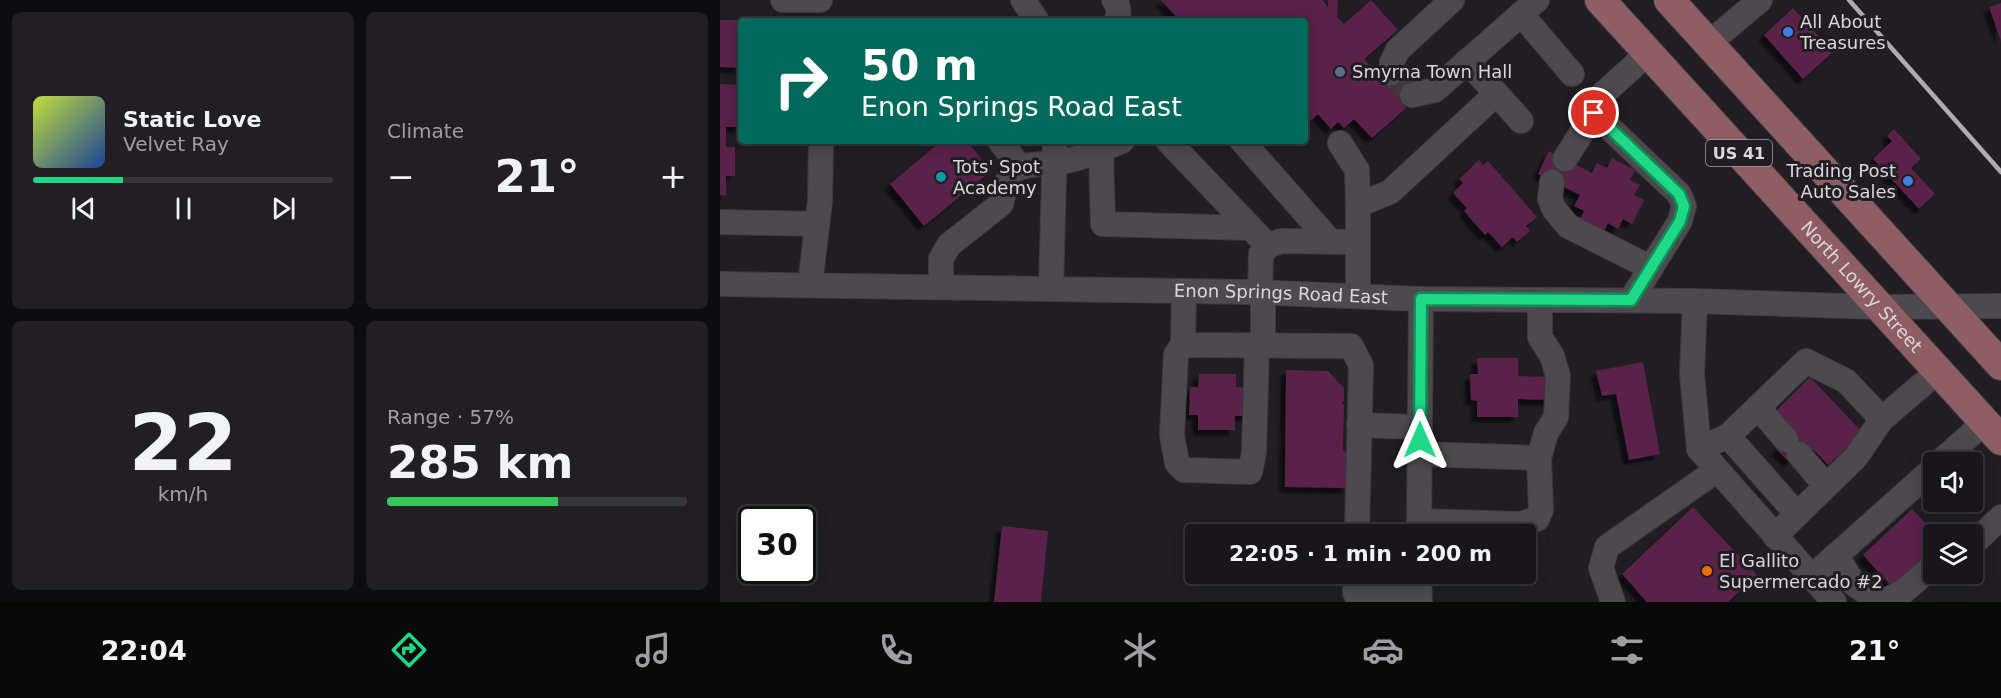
<!DOCTYPE html>
<meta charset="utf-8">
<style>
body{margin:0;font-family:"DejaVu Sans",sans-serif;background:#211f23;color:#f1f3f6;height:100vh;display:flex;flex-direction:column;font-size:22px;white-space:nowrap}
*{box-sizing:border-box;margin:0}
p{font-size:20px;color:#9f9fa2}
.icon{flex:none;width:33px;height:33px;fill:none;stroke:currentColor;stroke-width:2;stroke-linecap:round;stroke-linejoin:round}
.map{position:relative;flex:1;overflow:hidden}
.drawer{display:flex;flex-direction:column;gap:12px;padding:12px;background:#0d0c0e;width:720px}
.drawer>*{flex:none}
.guide{position:absolute;left:18px;top:18px;width:570px;height:126px;border-radius:6px;box-shadow:0 3px 15px #0003,0 0 0 2px #363539;background:#00695c;color:#fff;overflow:hidden}
.tools{position:absolute;left:1203px;top:452px;display:grid;gap:12px}
.tools a{display:grid;place-items:center;width:60px;height:60px;border-radius:6px;background:#18161a;box-shadow:0 3px 15px #0003,0 0 0 2px #363539;font-size:30px}
.speed{position:absolute;left:18px;top:506px;display:flex;gap:12px;font-size:30px;font-weight:700;text-align:center}
.speed>*{display:grid;place-content:center;width:78px;height:78px;border-radius:50%;background:#18161a;box-shadow:0 3px 15px #0003,0 0 0 2px #363539;line-height:1}
.speed .limit{border:3px solid #111;border-radius:9px;background:#fff;color:#111}
.pin{position:absolute;display:grid;place-items:center;width:51px;height:51px;color:#fff;margin:-26px;border:3px solid #fff;border-radius:50%;box-shadow:0 2px 6px #0007}
.me{position:absolute;width:66px;margin:-33px;rotate:0deg;stroke-linejoin:round;filter:drop-shadow(0 0 4px #0008)}
.turn{display:flex;align-items:center;gap:21px;height:126px;padding:0 24px;font-size:27px}
.turn .icon{width:78px;height:78px;stroke-width:2.5}
.turn b{display:block;font-size:42px;line-height:51px}
.big{font-size:45px;font-weight:700;line-height:1.1}
.drawer .card{flex:1;display:flex;flex-direction:column;justify-content:center;gap:9px;min-width:0;padding:0 21px;border-radius:9px;background:#211f23}
.drawer .dial{align-items:center;gap:0}
.dial b{font-size:78px;line-height:1}
.song{display:flex;align-items:center;gap:18px}
.cover{width:72px;height:72px;border-radius:9px;background:linear-gradient(135deg,hsl(70 70% 55%),hsl(220 70% 35%))}
.played{height:6px;border-radius:3px;background:linear-gradient(90deg,#1dd988 30%,#363539 30%)}
.keys{display:flex;justify-content:space-around;direction:ltr}
.heat{display:flex;justify-content:space-between;align-items:center;font-size:33px;direction:ltr}
.charge{height:9px;border-radius:4px;background:linear-gradient(90deg,#34c759 57%,#363539 0)}
.drawer .tiles{flex:1;display:grid;gap:12px;grid-template-columns:repeat(2,1fr)}
.trip{position:absolute;left:465px;top:524px;width:351px;height:60px;border-radius:6px;background:#18161a;box-shadow:0 3px 15px #0003,0 0 0 2px #363539;font-weight:700;line-height:60px;text-align:center}
.tab-bar{display:flex;height:96px;justify-content:space-around;align-items:center;background:#0a090a;color:#9f9fa2}
.tab-bar .icon{width:42px;height:42px}
.tab-bar .current{color:#1dd988}
.tab-bar b{font-size:27px;color:#f1f3f6}
main{display:flex;flex:1;min-height:0}
.map>svg:first-child{display:block}
</style>
<main>
<section class="drawer">
<div class="tiles">
<div class="card">
<div class="song"><i class="cover"></i><div><b>Static Love</b><p>Velvet Ray</p></div></div>
<div class="played"></div>
<div class="keys"><svg class="icon" aria-label="previous" viewBox="0 0 24 24"><path d="M18 5L8 12l10 7zM5 5v14"/></svg><svg class="icon" aria-label="pause" viewBox="0 0 24 24"><path d="M8 5v14M16 5v14"/></svg><svg class="icon" aria-label="next" viewBox="0 0 24 24"><path d="M6 5l10 7-10 7zM19 5v14"/></svg></div>
</div>
<div class="card"><p>Climate</p>
<div class="heat"><a>−</a><b class="big">21°</b><a>+</a></div>
</div>
<div class="card dial"><b>22</b><p>km/h</p></div>
<div class="card"><p>Range · 57%</p><b class="big">285 km</b><div class="charge"></div></div>
</div>
</section>
<div class="map">
<svg width="1281" height="602" viewBox="0 0 1281 602">
<defs>
<filter id="shadow"><feDropShadow dx="-5.5" dy="5.5" stdDeviation="1.5" flood-color="#0009"/></filter>
</defs>
<rect width="100%" height="100%" fill="#201e23"/>
<path fill="#5a214a" filter="url(#shadow)" d="M441 0H602L608 7V0H618L617 17 624 24 651 0 678 30 644 59 665 83 687 64 702 80 680 100 686 108 652 138 634 119 624 128 618 122 611 129 598 114 585 126V21H460Z
M1281 3V41L1269 7Z
M1073 8 1113 52 1083 79 1044 35Z
M0 20H21V68L0 67Z
M0 84 21 85V127H6V147H15V176H6V196L0 195Z
M1174 129 1201 159 1191 168 1215 194 1199 209 1153 159 1172 141 1167 136Z
M221 141H247L271 171 204 226 170 184Z
M829 151 872 173 877 163 887 168 892 158 915 170 910 180 920 185 914 195 924 200 912 224 903 219 898 229 888 223 883 233 859 221 864 211 854 206 860 195 818 174Z
M759 160 763 165 768 161 817 217 806 226 810 231 797 242 793 237 782 247 768 232 765 235 744 211 747 208 733 193 743 183 739 179Z
M757 358H798V376L831 377 830 400 798 399V417H757V401L751 400 750 374H758Z
M923 362 940 454 909 460 896 394 882 396 876 371Z
M566 370 608 371 624 388V401L622 402 624 405 623 450 628 454 627 488 565 487Z
M479 374H516V387L532 388 530 416H515V430H478V415H469L470 387H478Z
M1090 377 1143 433 1108 465 1093 449 1090 453 1085 448 1069 462 1056 449 1072 434 1068 430 1071 426 1056 411Z
M973 507 1037 575 1008 602H927L902 574Z
M1192 509 1216 534H1214V550L1172 587 1143 555Z
M282 526 328 531 321 602H274Z"/>
<g fill="none" stroke-linecap="round" stroke-linejoin="round">
<path stroke="#3c3a3e" stroke-width="24" stroke-dasharray="24 12" stroke-linecap="butt" d="M671 73 692 95"/>
<g stroke="#3c3a3d" stroke-width="26">
<g id="minor">
<path d="M63 0H100"/>
<path d="M303 0 317 21"/>
<path d="M394 0C399 6 400 14 396 21"/>
<path d="M801 14 852 74"/>
<path d="M988 44 1040 0"/>
<path d="M747 61 801 121"/>
<path d="M671 73 672 62 678 50 732 0"/>
<path d="M692 95 715 90 817 0"/>
<path d="M280 141 300 167"/>
<path d="M448 141 548 246"/>
<path d="M522 141 611 242"/>
<path d="M620 143 637 170 638 205"/>
<path d="M381 150 383 224 531 228"/>
<path d="M845 159 874 113"/>
<path d="M832 182 830 199 834 209 848 226 931 268"/>
<path d="M0 222 97 224"/>
<path id="s1" d="M0 284 533 292 701 299 975 301 1158 307 1281 306"/>
<path d="M90 285 100 201 101 141"/>
<path d="M221 287V259L229 245 281 204 285 187 292 171C309 163 316 165 334 163 356 161 381 150 402 141"/>
<path d="M331 288 335 141"/>
<path d="M464 291 463 345 631 346 641 365 637 534"/>
<path d="M540 292 541 254 548 246 561 241 638 242"/>
<path d="M638 296V205L670 192 776 94"/>
<path d="M911 300 960 221 964 206 959 194 874 113 873 103 928 53"/>
<path d="M975 301 972 374 979 449 1114 602"/>
<path d="M463 345 456 354 452 435 457 463 464 470 530 472 534 452 537 345"/>
<path d="M543 346V292"/>
<path d="M1038 407 1066 440"/>
<path d="M639 425 700 427"/>
<path d="M1008 436 1077 514"/>
<path d="M979 449 1008 436 1086 361 1126 381 1162 419"/>
<path d="M700 454 819 458"/>
<path d="M1079 454 1106 486"/>
<path d="M1220 462 1265 422"/>
<path d="M699 521 800 524 817 519 821 510 819 458 826 433 836 417 838 376 832 356 820 337V300"/>
<path d="M699 534 701 299"/>
<path d="M1055 536 1136 457 1162 419 1217 372"/>
<path d="M1252 545 1281 517"/>
<path d="M1116 555 1134 584 1160 602"/>
<path d="M636 573 635 593 699 600"/>
<path d="M699 573 700 602"/>
<path d="M1092 577 1214 468"/>
<path d="M893 602 881 568 887 547 997 470"/>
<path d="M1162 602 1183 592 1214 565"/>
</g>
</g>
<g stroke="#3c3a3d" stroke-width="32">
<g id="major">
<path id="s2" d="M880 0 1281 440"/>
<path d="M949 0 1281 365"/>
</g>
</g>
<use href="#minor" stroke="#4d4a4f" stroke-width="24"/>
<use href="#major" stroke="#8e5e64" stroke-width="30"/>
<path stroke="#aeacb0" stroke-width="4.5" d="M1129 0 1281 172"/>
</g>
<g fill="none" stroke-linecap="round" stroke-linejoin="round">
<g stroke="#138d58" stroke-width="15">
<path id="route" d="M700 440 701 299 911 300 960 221 964 206 959 194 874 113"/>
</g>
<use href="#route" stroke="#1dd988" stroke-width="10"/>
</g>
<g fill="#3f7fe0" stroke="#201e23" stroke-width="2">
<circle cx="1068" cy="32" r="6"/>
<circle cx="1188" cy="181" r="6"/>
</g>
<circle fill="#5c6f8a" stroke="#201e23" stroke-width="2" cx="620" cy="72" r="6"/>
<circle fill="#0f9aa8" stroke="#201e23" stroke-width="2" cx="221" cy="177" r="6"/>
<circle fill="#e8710a" stroke="#201e23" stroke-width="2" cx="987" cy="571" r="6"/>
<g text-anchor="middle" stroke-width="6" stroke-linejoin="round" paint-order="stroke">
<rect fill="#201e23" stroke="#a2a0a3" stroke-width="1.5" x="986" y="140" width="66" height="26" rx="4.5"/>
<g font-size="16" font-weight="bold" fill="#d9d7da">
<text x="1019" y="159">US 41</text>
</g>
<g font-size="18" fill="#d9d7da" stroke="#201e23" text-anchor="start">
<text x="1080" y="28">All About<tspan x="1080" dy="21">Treasures</tspan></text>
<text x="632" y="78">Smyrna Town Hall</text>
<text x="233" y="173">Tots' Spot<tspan x="233" dy="21">Academy</tspan></text>
<text x="1176" y="177" text-anchor="end">Trading Post<tspan x="1176" dy="21">Auto Sales</tspan></text>
<text x="999" y="567">El Gallito<tspan x="999" dy="21">Supermercado #2</tspan></text>
</g>
<g font-size="18" fill="#d9d7da" stroke="#201e23">
<text dy="6" stroke="none"><textPath href="#s2" startOffset="388">North Lowry Street</textPath></text>
<text dy="6" stroke="none"><textPath href="#s1" startOffset="561">Enon Springs Road East</textPath></text>
</g>
</g>
</svg>
<div class="tools">
<a><svg class="icon" aria-label="sound" viewBox="0 0 24 24"><path d="M4 9h4l5-4v14l-5-4H4zM17 9q2 3 0 6"/></svg></a>
<a><svg class="icon" aria-label="layers" viewBox="0 0 24 24"><path d="M12 4l9 5-9 5-9-5zM3 14l9 5 9-5"/></svg></a>
</div>
<div class="speed"><div class="limit">30</div></div>
<div class="pin" style="left:874px;top:113px;background:#d93025"><svg class="icon" aria-label="arrive" viewBox="0 0 24 24"><path d="M6 21V4h12l-3 4 3 4H6"/></svg></div>
<svg class="me" style="left:700px;top:440px" viewBox="-20 -20 40 40"><path d="M0-17L14 15 0 8-14 15z" fill="#1dd988" stroke="#fff" stroke-width="4"/></svg>
<div class="trip">22:05 · 1 min · 200 m</div>
<div class="guide">
<div class="turn"><svg class="icon" aria-label="right" viewBox="0 0 24 24"><path d="M7 20v-9h11M14 6l5 5-5 5"/></svg><div><b>50 m</b>Enon Springs Road East</div></div>
</div>
</div>
</main>
<nav class="tab-bar">
<b>22:04</b>
<svg class="icon current" aria-label="directions" viewBox="0 0 24 24"><path d="M12 3l9 9-9 9-9-9zM9 14v-3h6M13 9l2 2-2 2"/></svg>
<svg class="icon" aria-label="music" viewBox="0 0 24 24"><path d="M9 18V5l10-2v13"/><circle cx="6" cy="18" r="3"/><circle cx="16" cy="16" r="3"/></svg>
<svg class="icon" aria-label="phone" viewBox="0 0 24 24"><path d="M5 4h4l2 5-3 2q2 4 5 5l2-3 5 2v4C11 20 4 13 5 4z"/></svg>
<svg class="icon" aria-label="climate" viewBox="0 0 24 24"><path d="M12 3v18M4 7l16 10M4 17L20 7"/></svg>
<svg class="icon" aria-label="car" viewBox="0 0 24 24"><path d="M5 17H2v-5l4-1 3-4h7l3 4 3 1v5h-3M9 17h6M6 11h13"/><circle cx="7" cy="17" r="2"/><circle cx="17" cy="17" r="2"/></svg>
<svg class="icon" aria-label="filters" viewBox="0 0 24 24"><path d="M4 7h16M4 17h16"/><circle cx="9" cy="7" r="2"/><circle cx="15" cy="17" r="2"/></svg>
<b>21°</b>
</nav>
